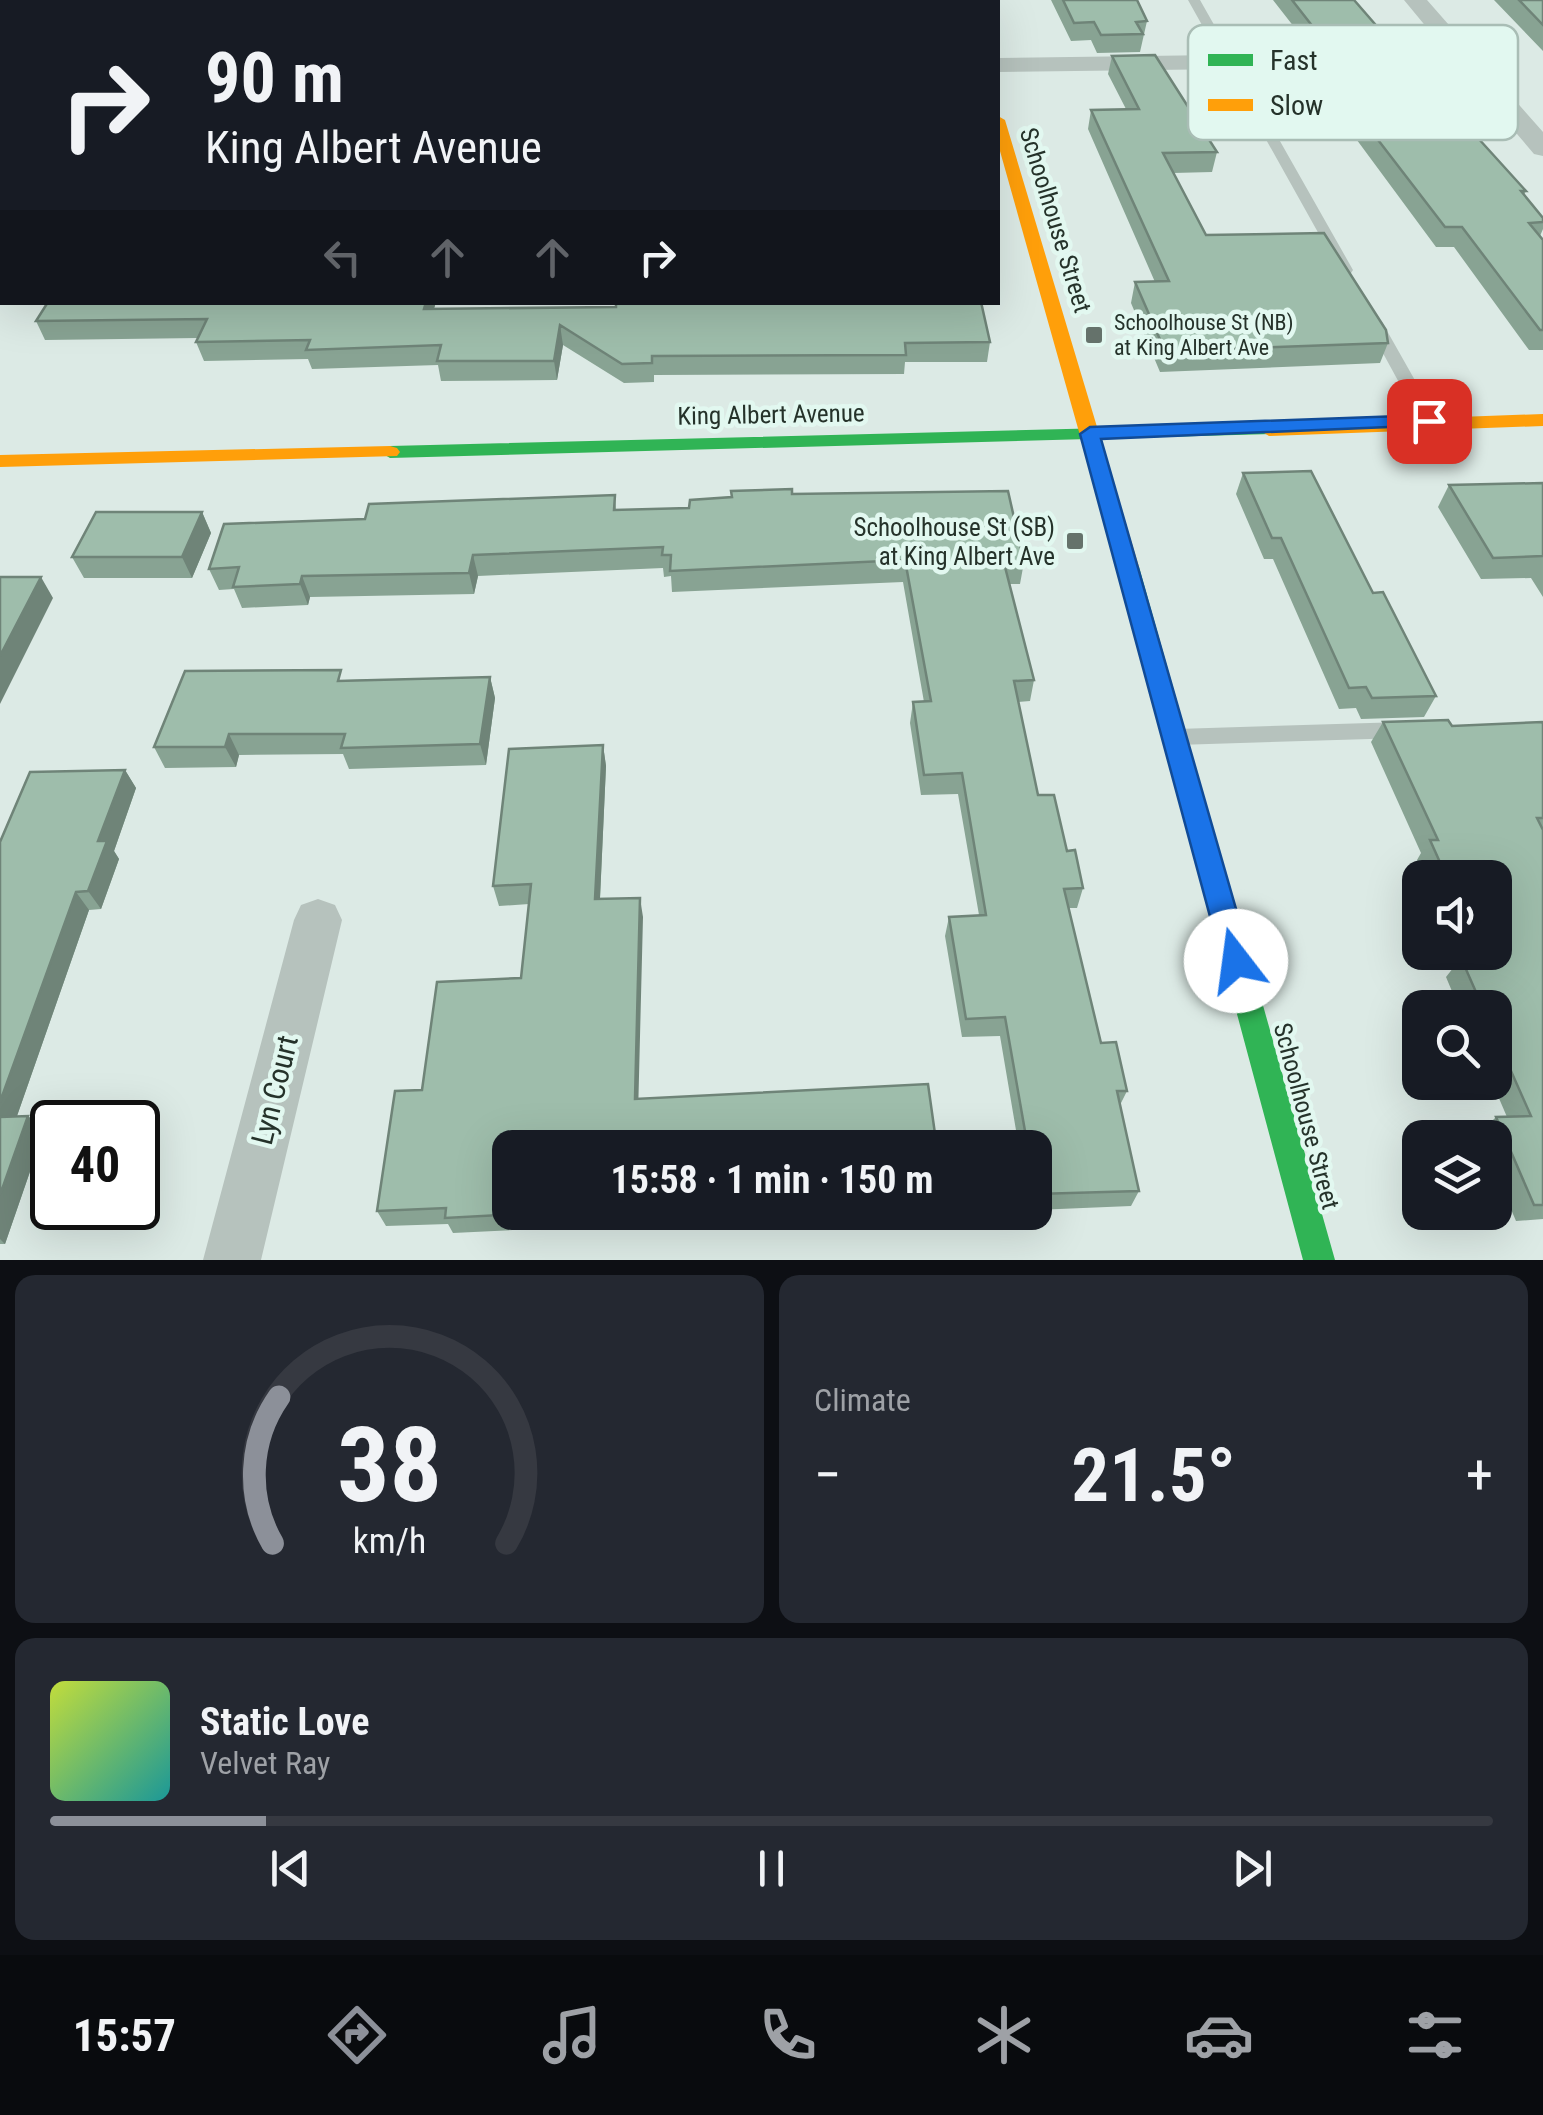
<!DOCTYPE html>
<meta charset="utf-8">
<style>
body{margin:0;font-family:"Roboto Condensed",sans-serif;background:#242831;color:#f1f3f6;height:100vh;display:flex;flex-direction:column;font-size:38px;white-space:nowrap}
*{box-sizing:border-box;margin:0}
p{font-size:32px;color:#9ea1a6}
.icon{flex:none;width:55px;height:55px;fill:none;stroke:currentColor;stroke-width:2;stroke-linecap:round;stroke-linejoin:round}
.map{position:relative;height:1260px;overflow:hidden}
.side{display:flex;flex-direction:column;gap:15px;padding:15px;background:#0d0f14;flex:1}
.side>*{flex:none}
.guide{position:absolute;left:0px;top:0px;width:1000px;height:305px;box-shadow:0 10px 40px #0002;background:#171b24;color:#f1f3f6;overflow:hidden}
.controls{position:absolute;left:1402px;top:860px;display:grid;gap:20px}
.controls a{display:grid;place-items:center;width:110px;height:110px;border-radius:20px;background:#171b24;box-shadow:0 10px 40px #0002;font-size:50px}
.speed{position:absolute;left:30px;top:1100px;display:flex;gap:20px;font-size:50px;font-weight:700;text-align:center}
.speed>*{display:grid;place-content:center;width:130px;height:130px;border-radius:50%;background:#171b24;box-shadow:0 10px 40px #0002;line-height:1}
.speed .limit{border:5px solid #111;border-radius:15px;background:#fff;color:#111}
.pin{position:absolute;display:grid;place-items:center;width:85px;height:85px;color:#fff;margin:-42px;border-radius:20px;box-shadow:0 5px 15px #0006}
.me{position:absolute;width:110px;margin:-55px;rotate:345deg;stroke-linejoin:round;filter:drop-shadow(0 0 8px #0008)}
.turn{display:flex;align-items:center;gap:35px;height:210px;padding:0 40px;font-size:45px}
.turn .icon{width:130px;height:130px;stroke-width:2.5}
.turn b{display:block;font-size:70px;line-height:85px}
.lanes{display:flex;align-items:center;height:95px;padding:0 40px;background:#0003;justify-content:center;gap:50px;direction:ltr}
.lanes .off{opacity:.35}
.big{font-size:75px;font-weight:700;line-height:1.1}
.side .tile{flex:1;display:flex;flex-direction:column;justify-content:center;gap:15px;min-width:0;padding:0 35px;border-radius:20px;background:#242831}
.side .dial{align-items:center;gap:0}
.dial svg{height:260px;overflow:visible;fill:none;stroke:#363941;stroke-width:7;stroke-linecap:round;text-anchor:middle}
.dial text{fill:#f1f3f6;stroke:none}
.song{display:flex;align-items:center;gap:30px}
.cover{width:120px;height:120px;border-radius:15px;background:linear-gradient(135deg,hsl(70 70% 55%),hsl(180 70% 35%))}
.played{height:10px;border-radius:5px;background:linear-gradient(90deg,#8c9099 15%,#363941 15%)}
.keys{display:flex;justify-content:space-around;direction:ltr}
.heat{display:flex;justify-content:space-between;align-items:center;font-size:55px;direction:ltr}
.side .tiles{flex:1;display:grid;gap:15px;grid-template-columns:1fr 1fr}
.tile:last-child{grid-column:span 2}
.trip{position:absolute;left:492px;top:1130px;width:560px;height:100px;border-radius:20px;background:#171b24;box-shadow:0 10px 40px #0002;font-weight:700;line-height:100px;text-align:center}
.tab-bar{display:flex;height:160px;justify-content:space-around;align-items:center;background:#090b0e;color:#9ea1a6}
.tab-bar .icon{width:70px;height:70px}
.tab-bar .current{color:#8c9099}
.tab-bar b{font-size:45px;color:#f1f3f6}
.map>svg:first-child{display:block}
</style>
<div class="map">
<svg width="1543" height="1260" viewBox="0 0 1543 1260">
<rect width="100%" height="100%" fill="#dceae5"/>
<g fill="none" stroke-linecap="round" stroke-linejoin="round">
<path fill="#ba99b7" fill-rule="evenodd" d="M101 0H109L107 2H101Z
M0 82H2V87L0 88Z"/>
<path fill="#b6c2bd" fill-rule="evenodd" d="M675 0H687V2H676Z
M1188 0H1200L1353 270 1351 273 1346 274 1339 270Z
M1374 317 1382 322 1438 421 1435 425 1429 426 1420 421 1366 322Z
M1403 722 1411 724 1414 730 1411 736 1403 738 1177 745 1169 743 1166 737 1169 731 1177 729Z"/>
<path fill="#b6c2bd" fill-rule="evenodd" d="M1404 0H1427L1543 132V156L1534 154 1459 66 998 72V58L1447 52Z
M318 899 335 905 342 920 261 1260H203L294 920 301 905Z"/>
<path fill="#30b455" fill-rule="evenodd" d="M957 0H969L970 2H958Z
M1269 424 1276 426 1279 430 1276 434 390 458 380 452 390 446Z
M1128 559 1139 567 1335 1260H1303L1117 567Z"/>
<path fill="#ff9f0a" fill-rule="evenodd" d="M998 116 1005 120 1139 567 1136 572 1128 575 1117 567 998 144Z
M1543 414V426L1269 436 1259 430 1269 424Z
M390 446 397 448 400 452 397 456 0 467V455Z"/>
</g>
<path fill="#88a393" d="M1051 0H1137L1147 21 1140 52 1097 53 1091 40 1071 41Z
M1273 0H1354L1381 31 1375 49 1312 50Z
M1494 0H1543V51Z
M1334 53 1526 191 1524 195 1543 218V229L1540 236 1543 240V350H1529L1454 247H1436L1317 86 1322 67H1330Z
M1112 56 1217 152 1212 172 1173 173 1206 235 1388 343 1380 363 1160 372 1131 303 1135 282H1155L1088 129 1091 110 1126 109 1108 74Z
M48 302H436L434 309 990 342 987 362H905L904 374 654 375V382L624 383 563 345 557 380 441 381 438 365 312 369 308 359 204 361 196 342 198 338 45 340 36 321Z
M1243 473 1373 593 1436 696 1424 717 1361 719 1356 708 1339 709 1273 559H1264L1236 494Z
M1543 483V597L1531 578 1481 579 1438 507 1449 485Z
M792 494 1024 562 1020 584H1010L1034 680 1030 701 1018 702 1038 795 1067 851 1083 888 1077 908H1069L1101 1043 1127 1091 1120 1105 1139 1191 1131 1206 1035 1210V1148H1019L1000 1036 962 1037 945 936 949 917 979 915 958 794 921 795 910 723 913 702H924L903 582 672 592 671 576 664 577 663 568 478 576 474 594 310 597 308 605 242 608 234 589 219 590 209 569 365 519 615 495 616 510 689 508Z
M202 512 211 533 192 578H84L72 557Z
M490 677 495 698 486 765 349 769 343 754 239 755 236 767 165 768 154 747 345 680Z
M1383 722 1452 726 1543 724V1219L1516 1221 1495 1172V1138H1480L1479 1134 1496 1117H1507L1492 1082H1495V1008H1459L1446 977 1461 958 1459 952H1495V878H1425L1417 860 1421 853 1371 742Z
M603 745 606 766 600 899 643 917 510 1212H632V1224L453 1233 448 1224 386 1226 377 1211 422 1090 521 978 529 904 499 906 493 886Z
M125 770 136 788 114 851 119 859 101 909 89 910 17 1116H28L44 1131 5 1244H0V842Z"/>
<path fill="#6f8478" d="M273 0H289L288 2H272Z
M2 235V264L0 268V239Z
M426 302H436L428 328 424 309Z
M560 325 563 345 557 380 554 361Z
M202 512 211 533 192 578 182 557Z
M473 555 478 576 474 594 469 573Z
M302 576 310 597 308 605 300 584Z
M41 577 53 598 0 704V656Z
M490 677 495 698 486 765 480 744Z
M229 734 239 755 236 767 225 747Z
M603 745 606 766 599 919 595 899Z
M125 770 136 788 114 851 119 859 101 909 88 891 98 841Z
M76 892 89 910 11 1133 0 1122V1102Z
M640 898 643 917 638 1116 635 1099Z
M28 1116 44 1131 5 1244 0 1239V1195Z"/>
<path fill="#9ebdab" stroke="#6f8478" stroke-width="2.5" d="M226 0H273L272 2H225Z
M447 0H528L527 2H447Z
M813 0H910L911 2H814Z
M1063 0H1137L1147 21 1136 22 1143 34 1101 35 1094 22 1074 23Z
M1292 0H1354L1381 31 1317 32Z
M1519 0H1543V25Z
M1400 52 1526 191H1521L1543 218V222L1529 223 1543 240V330H1540L1462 227H1445L1322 67H1346L1334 53Z
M1155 55 1217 152 1163 153 1206 235 1324 233 1386 330 1388 343 1165 351 1135 282 1169 281 1091 110 1139 109 1112 56Z
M2 127V167L0 165V133Z
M48 302H426L424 309 616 307V302H981L990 342 905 343 906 355 652 356V363L622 364 560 325 554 361H437L441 345 306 350 310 340 196 342 207 319 36 321Z
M1311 471 1373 593 1383 592 1436 696 1372 698 1366 687 1349 688 1281 538H1272L1243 473Z
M1543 483V556L1493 558 1449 485Z
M792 489V494L1008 491 1024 562 1004 563 1034 680 1014 681 1038 795H1054L1067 851 1075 850 1083 888 1064 889 1101 1043 1116 1042 1127 1091H1117L1139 1191 1036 1194 1035 1148H1028L1005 1017 966 1019 949 917 986 915 962 773 924 775 913 702 931 701 905 560 670 571 671 555H662L663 547 473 555 469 573 302 576 300 584 233 587 239 567 209 569 224 524 365 519 369 504 615 495 614 510 689 508 690 500 732 497 731 491Z
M96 512H202L182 557H72Z
M0 577H41L0 656Z
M341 670 338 681 490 677 480 744 341 748 345 734H229L225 747H154L185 671Z
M1448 720 1452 726 1542 722 1543 724V818H1537L1543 830V1205H1534L1496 1117 1531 1116 1495 1035V1008H1483L1461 958 1484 957 1482 952H1495V878H1447L1430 840H1438L1383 722Z
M603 745 595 899 640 898 635 1099 928 1084 937 1148H510V1212H556L445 1218 446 1208 377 1211 395 1091 422 1090 437 982 521 978 531 884 493 886 509 749Z
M125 770 98 841H107L88 891 76 892 0 1102V842L30 772Z
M28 1116 0 1195V1117Z"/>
<path fill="#1a73e8" stroke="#114b97" stroke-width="2.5" d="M1429 415 1436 417V425L1101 439 1251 961 1246 970 1236 974 1227 970 1222 961 1080 434 1090 427Z"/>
<g fill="#65726b" stroke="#e2f8f0" stroke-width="4">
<rect x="1084" y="325" width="20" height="20" rx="5"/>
<rect x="1065" y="531" width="20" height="20" rx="5"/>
</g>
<g text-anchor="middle" stroke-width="9" stroke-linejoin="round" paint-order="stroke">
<g font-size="22" fill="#25322a" stroke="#e2f8f0" text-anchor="start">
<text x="1114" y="330">Schoolhouse St (NB)<tspan x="1114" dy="25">at King Albert Ave</tspan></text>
</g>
<g font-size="25" fill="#25322a" stroke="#e2f8f0">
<text transform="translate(1056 220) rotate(73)" y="9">Schoolhouse Street</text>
<text transform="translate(771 414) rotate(-1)" y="9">King Albert Avenue</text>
<text transform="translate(1307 1116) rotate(75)" y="9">Schoolhouse Street</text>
</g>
<g font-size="25" fill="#25322a" stroke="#e2f8f0" text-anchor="end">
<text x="1055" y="536">Schoolhouse St (SB)<tspan x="1055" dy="29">at King Albert Ave</tspan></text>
</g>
<g font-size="30" fill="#25322a" stroke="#e2f8f0">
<text transform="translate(275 1090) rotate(-76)" y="10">Lyn Court</text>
</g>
</g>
<rect x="1188" y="25" width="330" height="115" rx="15" fill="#e2f8f0" stroke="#a9bdb5" stroke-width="2.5"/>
<rect x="1208" y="54" width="45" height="12" fill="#30b455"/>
<rect x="1208" y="99" width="45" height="12" fill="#ff9f0a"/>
<g font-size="28" fill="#25322a">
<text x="1270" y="70">Fast</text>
<text x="1270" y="115">Slow</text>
</g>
</svg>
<div class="controls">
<a><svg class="icon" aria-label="sound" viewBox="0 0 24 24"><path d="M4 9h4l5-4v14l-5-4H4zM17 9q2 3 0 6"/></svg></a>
<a><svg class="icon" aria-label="search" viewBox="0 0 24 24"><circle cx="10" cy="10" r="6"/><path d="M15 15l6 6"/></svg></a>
<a><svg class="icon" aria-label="layers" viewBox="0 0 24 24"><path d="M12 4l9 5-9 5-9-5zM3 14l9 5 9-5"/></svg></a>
</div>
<div class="speed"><div class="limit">40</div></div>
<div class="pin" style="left:1429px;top:421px;background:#d93025"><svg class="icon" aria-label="arrive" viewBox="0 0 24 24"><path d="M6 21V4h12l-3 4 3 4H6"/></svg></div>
<svg class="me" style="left:1236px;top:961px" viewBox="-20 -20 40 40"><circle r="19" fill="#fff"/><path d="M0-13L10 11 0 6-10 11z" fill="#1a73e8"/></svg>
<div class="trip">15:58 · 1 min · 150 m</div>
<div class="guide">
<div class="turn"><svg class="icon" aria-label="right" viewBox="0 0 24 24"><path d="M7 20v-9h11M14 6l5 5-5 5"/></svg><div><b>90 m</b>King Albert Avenue</div></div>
<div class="lanes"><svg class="icon off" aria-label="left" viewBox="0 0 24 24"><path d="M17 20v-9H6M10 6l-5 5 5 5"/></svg><svg class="icon off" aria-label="ahead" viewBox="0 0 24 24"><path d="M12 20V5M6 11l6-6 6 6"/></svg><svg class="icon off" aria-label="ahead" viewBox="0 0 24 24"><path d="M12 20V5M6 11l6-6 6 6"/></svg><svg class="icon" aria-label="right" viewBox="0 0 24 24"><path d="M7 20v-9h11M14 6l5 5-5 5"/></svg></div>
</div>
</div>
<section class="side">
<div class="tiles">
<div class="tile dial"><svg viewBox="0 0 100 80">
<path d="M14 69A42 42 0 1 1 86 69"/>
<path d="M14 69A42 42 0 0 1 16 24" stroke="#8c9099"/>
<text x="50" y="56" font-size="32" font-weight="700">38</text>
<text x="50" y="72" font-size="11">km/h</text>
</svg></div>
<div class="tile"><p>Climate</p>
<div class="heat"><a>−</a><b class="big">21.5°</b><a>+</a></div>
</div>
<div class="tile">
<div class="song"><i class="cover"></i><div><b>Static Love</b><p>Velvet Ray</p></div></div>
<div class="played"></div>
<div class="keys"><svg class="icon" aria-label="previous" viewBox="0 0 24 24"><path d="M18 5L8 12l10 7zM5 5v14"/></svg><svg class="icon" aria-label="pause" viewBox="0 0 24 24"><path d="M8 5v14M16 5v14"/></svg><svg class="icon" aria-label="next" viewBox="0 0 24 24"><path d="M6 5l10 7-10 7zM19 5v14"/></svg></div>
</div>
</div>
</section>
<nav class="tab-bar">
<b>15:57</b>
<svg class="icon current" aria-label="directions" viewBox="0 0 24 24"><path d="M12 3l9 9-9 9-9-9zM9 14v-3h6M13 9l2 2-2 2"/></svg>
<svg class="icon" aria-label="music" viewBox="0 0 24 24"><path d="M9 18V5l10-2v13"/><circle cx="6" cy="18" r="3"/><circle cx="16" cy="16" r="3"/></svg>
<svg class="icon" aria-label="phone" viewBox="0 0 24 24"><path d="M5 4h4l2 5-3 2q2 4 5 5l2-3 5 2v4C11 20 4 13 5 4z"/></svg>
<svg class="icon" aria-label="climate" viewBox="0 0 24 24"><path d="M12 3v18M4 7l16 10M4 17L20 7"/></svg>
<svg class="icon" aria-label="car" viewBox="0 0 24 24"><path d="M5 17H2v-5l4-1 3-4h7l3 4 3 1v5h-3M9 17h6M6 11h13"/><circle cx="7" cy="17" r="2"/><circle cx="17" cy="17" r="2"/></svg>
<svg class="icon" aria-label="filters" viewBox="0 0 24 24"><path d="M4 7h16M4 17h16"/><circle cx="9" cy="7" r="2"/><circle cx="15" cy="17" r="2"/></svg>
</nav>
